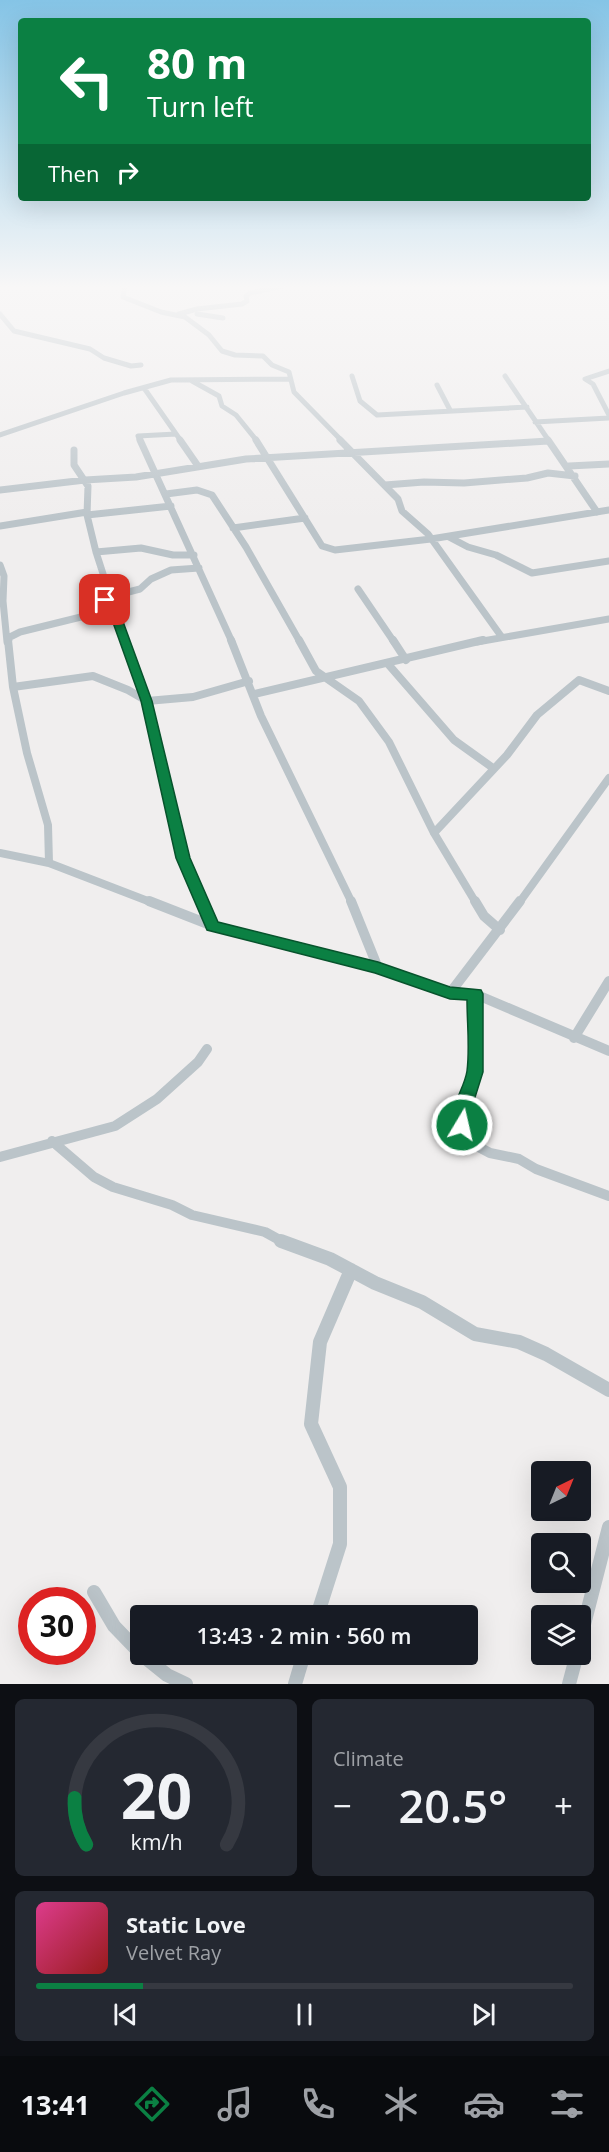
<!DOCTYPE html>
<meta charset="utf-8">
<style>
body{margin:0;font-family:"Open Sans",sans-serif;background:#242831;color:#f1f3f6;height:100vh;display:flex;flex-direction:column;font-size:22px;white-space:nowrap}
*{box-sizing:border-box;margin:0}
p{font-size:20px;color:#9ea1a6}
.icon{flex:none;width:33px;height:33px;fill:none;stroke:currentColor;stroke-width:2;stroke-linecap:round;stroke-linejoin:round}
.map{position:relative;height:1684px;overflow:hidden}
.details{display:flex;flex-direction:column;gap:15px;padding:15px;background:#0d0f14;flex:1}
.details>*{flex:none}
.guide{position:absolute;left:18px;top:18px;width:573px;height:183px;border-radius:6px;box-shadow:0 6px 24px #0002;background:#0b8043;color:#fff;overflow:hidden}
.needle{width:39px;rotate:43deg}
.buttons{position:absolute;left:531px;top:1461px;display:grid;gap:12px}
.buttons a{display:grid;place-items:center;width:60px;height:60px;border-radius:6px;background:#171b24;box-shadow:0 6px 24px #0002;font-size:30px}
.speed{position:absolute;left:18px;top:1587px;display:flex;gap:12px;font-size:30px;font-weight:700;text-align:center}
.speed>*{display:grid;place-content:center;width:78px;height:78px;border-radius:50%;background:#171b24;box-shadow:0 6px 24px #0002;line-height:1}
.speed .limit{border:9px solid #d22;background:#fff;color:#111}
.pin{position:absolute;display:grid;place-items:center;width:51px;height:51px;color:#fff;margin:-26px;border-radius:12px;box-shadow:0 3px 9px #0006}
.me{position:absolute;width:66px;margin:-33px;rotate:9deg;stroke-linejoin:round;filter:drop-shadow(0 0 4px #0008)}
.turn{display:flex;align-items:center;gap:21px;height:126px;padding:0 30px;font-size:27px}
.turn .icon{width:78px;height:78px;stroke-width:2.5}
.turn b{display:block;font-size:42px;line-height:51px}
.then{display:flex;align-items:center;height:57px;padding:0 30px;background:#0003;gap:12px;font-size:22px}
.big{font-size:45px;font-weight:600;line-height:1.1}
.details .tile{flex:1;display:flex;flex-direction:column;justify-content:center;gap:9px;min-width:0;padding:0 21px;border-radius:9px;background:#242831}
.details .dial{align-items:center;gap:0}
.dial svg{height:156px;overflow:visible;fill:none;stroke:#363941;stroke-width:7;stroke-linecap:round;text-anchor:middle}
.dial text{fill:#f1f3f6;stroke:none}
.song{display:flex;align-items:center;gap:18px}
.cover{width:72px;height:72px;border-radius:9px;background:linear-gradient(135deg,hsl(330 70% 55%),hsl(0 70% 35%))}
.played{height:6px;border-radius:3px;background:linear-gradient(90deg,#0b8043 20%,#363941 20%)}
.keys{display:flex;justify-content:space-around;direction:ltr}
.heat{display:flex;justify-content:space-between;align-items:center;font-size:33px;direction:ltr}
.details .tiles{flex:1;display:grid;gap:15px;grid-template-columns:1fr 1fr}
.tile:last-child{grid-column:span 2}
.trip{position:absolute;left:130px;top:1605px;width:348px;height:60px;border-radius:6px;background:#171b24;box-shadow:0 6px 24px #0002;font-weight:600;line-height:60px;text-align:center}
.menu{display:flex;height:96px;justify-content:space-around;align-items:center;background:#090b0e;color:#9ea1a6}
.menu .icon{width:42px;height:42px}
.menu .active{color:#0b8043}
.menu b{font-size:27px;color:#f1f3f6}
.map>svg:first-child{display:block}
</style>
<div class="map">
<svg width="609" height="1684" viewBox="0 0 609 1684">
<rect width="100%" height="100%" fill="#f0eeee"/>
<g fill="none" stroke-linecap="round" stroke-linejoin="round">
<path stroke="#bbc4c9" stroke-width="5" d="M125 286 123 297 161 312 185 317 209 335 222 351 235 355 263 356 272 365 289 372 294 392 342 441
M0 314 14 331 90 349 104 358 131 366 141 365
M179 314 197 309 242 304 247 301 246 296 250 293 283 286
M197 314 223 318
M609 371 585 379 593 384 609 415
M352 376 360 401 377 415 527 407
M505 376 549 441
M192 381 219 396 222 406 236 415 257 441
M437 385 450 410
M144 388 181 441
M535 422 609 418
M0 435 124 393 171 380 289 379
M140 441 138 436 176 434
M544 441H548"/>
<path stroke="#bbc4c9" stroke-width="7" d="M140 440 232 642
M180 440 198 466
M256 440 322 546 335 550 431 539 609 510
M340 440 398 499 402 511 428 534 501 636
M548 440 597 512
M74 450V465L88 486 87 515 96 552 125 642
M569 466 609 464
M385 485 424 482 464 483 527 478 548 473 575 476
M0 490 85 480 136 477 246 459 548 441
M166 494 197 490 212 495 246 547 300 642
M87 515 171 506
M0 526 87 512
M233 528 305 518
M449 537 468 547 496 555 532 573 609 561
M96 552 141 548 173 555H194
M0 565 4 576 3 601 7 642
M358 589 394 642
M8 642 10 637 20 632 89 615 109 597 140 589 151 579 171 570 199 568
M477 642 609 619"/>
<path stroke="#bbc4c9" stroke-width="8" d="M8 640 13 687 27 753 48 825 49 863
M125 640 147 701 183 858 203 903
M231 640 261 716 352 903
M299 640 316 671 359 701 389 742 434 833 476 903
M393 640 406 660
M388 664 454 740 493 768
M13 687 93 676 128 690 147 701 193 697 249 681
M254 694 483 640
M434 833 507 755 537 715 579 680 609 691
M0 853 49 863 153 903
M519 903 609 778"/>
<path stroke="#bbc4c9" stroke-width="10" d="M149 901 213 926 378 968 450 993 475 994 609 1051
M202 901 213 926
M351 901 378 968
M475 901 484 916 500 930
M450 993 520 901
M475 994V1072L462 1110V1125L456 1135 490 1153 519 1159 536 1169 609 1196
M574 1038 609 981
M52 1141 94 1177 113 1187 172 1205 192 1215 265 1232 285 1243
M0 1157 115 1126 157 1099 198 1062 207 1049"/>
<path stroke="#bbc4c9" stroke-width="14" d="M281 1241 330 1259 375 1283 422 1302 475 1334 519 1342 546 1354 609 1390
M94 1592 114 1626 141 1654
M317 1616 340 1544V1487L311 1424 320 1342 351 1270
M580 1640 609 1527
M141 1654 167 1675 186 1684
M295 1684 304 1654
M569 1684 577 1654"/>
</g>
<linearGradient id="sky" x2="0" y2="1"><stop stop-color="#85c4e6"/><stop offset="0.55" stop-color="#f8f7f7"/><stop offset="1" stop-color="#f8f7f7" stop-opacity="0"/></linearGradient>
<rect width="609" height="522" fill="url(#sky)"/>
<path fill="#0b8043" stroke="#07532c" stroke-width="1.5" d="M109 594 114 597 152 701 190 858 218 922 378 962 450 987 481 990 483 994V1072L471 1110V1125L468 1130 462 1132 456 1130C446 1110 464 1091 467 1071 470 1048 467 1023 467 1000L450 999 375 973 207 930 176 858 141 701 106 603 100 600Z"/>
</svg>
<div class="buttons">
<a><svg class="needle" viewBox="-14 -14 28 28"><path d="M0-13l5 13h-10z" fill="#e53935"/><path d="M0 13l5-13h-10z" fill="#9ea1a6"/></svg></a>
<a><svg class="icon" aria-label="search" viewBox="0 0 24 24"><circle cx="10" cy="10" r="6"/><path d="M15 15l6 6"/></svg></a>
<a><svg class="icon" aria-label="layers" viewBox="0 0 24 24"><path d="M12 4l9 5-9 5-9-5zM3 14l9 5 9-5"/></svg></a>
</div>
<div class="speed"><div class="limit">30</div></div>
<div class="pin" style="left:105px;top:600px;background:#d93025"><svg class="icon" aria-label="arrive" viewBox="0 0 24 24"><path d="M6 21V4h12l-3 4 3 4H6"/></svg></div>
<svg class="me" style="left:462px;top:1125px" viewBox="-20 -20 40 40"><circle r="17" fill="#0b8043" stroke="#fff" stroke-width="3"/><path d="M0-11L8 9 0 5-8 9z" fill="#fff"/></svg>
<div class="trip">13:43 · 2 min · 560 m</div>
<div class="guide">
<div class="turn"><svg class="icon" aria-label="left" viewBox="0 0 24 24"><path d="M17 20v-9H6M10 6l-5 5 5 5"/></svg><div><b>80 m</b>Turn left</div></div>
<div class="then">Then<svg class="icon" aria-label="right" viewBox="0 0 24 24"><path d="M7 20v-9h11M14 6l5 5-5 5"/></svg></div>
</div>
</div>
<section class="details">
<div class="tiles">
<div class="tile dial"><svg viewBox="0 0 100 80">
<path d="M14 69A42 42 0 1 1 86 69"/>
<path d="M14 69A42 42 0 0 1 8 45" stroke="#0b8043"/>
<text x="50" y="56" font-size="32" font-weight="700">20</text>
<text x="50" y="72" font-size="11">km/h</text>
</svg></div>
<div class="tile"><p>Climate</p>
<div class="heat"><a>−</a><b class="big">20.5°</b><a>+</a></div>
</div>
<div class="tile">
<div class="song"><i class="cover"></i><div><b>Static Love</b><p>Velvet Ray</p></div></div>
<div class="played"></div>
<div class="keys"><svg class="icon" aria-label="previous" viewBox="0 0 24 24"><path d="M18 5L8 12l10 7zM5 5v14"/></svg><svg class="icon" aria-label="pause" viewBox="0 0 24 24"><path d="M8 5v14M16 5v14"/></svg><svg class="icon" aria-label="next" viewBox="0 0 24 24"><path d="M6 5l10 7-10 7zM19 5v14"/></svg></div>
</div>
</div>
</section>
<nav class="menu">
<b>13:41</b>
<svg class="icon active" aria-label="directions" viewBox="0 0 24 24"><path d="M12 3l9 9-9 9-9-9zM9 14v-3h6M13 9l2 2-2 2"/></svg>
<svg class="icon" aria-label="music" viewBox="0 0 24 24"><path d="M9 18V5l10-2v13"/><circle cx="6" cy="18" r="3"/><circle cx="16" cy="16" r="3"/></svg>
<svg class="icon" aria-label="phone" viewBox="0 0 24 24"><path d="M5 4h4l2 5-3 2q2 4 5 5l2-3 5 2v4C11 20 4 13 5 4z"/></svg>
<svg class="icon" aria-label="climate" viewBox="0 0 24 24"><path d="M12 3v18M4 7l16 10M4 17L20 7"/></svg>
<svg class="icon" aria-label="car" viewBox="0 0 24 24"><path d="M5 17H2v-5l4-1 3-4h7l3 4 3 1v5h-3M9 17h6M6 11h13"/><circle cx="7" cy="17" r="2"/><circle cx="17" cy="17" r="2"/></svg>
<svg class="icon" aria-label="filters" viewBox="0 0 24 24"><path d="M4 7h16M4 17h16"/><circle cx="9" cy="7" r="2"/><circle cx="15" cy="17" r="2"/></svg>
</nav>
